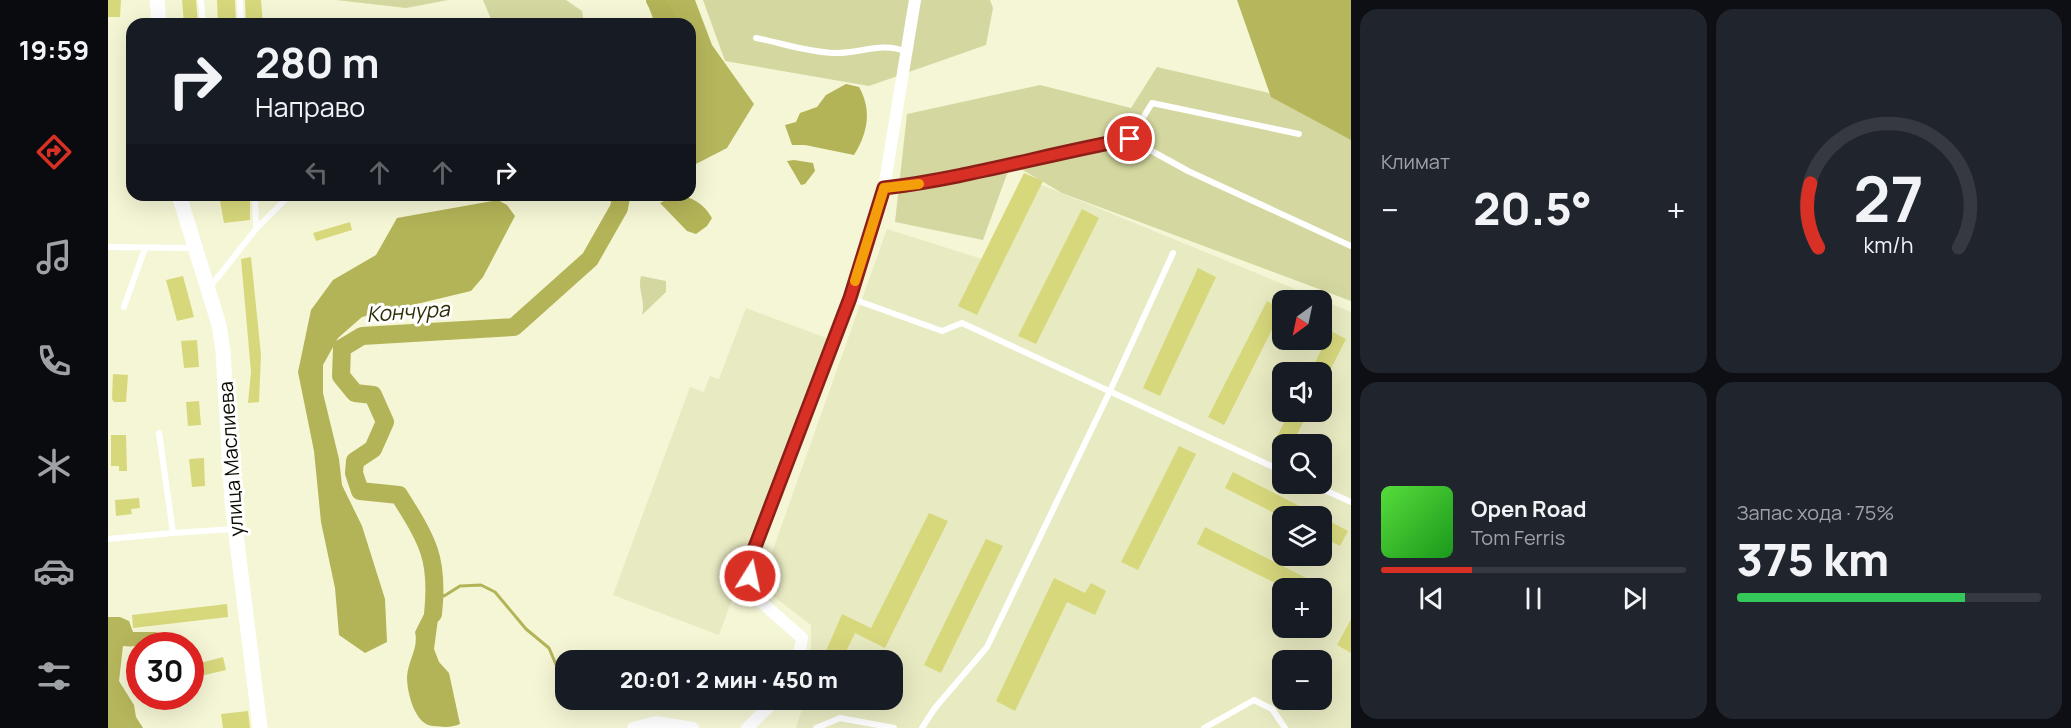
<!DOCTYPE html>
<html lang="ru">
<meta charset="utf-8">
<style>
body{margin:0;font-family:Manrope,sans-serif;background:#20242c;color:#f1f3f6;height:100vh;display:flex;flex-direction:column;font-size:22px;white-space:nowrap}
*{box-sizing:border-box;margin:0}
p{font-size:20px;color:#9ea1a6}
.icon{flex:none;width:33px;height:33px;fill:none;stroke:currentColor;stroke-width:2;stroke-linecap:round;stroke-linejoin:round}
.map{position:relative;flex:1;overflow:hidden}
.sheet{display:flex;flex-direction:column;gap:9px;padding:9px;background:#0d0f14;width:720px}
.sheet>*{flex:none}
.banner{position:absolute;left:18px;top:18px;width:570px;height:183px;border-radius:18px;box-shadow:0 6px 24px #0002;background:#171b24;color:#f1f3f6;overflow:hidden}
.needle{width:39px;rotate:213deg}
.controls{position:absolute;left:1164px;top:290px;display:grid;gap:12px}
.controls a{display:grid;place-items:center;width:60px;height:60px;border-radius:12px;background:#171b24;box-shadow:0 6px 24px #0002;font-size:30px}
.speed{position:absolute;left:18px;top:632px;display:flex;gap:12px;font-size:30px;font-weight:700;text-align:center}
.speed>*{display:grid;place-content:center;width:78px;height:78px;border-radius:50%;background:#171b24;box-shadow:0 6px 24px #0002;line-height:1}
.speed .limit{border:9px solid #d22;background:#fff;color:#111}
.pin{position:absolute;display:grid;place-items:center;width:51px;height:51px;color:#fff;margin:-26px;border:3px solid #fff;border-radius:50%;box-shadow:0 2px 6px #0007}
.me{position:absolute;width:66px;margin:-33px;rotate:10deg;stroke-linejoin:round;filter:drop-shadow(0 0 4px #0008)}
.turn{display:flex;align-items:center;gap:21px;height:126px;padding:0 30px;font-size:27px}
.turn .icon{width:78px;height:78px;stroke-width:2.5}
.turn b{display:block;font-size:42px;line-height:51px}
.lanes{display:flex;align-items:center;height:57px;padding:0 30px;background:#0003;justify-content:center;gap:30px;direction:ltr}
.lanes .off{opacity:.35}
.big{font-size:45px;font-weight:800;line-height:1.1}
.sheet .card{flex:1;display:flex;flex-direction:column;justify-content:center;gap:9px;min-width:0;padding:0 21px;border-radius:18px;background:#20242c}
.sheet .dial{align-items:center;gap:0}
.dial svg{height:156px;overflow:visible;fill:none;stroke:#363941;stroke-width:7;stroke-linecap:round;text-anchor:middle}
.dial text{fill:#f1f3f6;stroke:none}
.song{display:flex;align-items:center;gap:18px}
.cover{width:72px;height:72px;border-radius:9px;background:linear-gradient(135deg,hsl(110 70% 55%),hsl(120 70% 35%))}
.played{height:6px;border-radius:3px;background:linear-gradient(90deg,#d93025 30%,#363941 30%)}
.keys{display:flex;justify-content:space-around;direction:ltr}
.heat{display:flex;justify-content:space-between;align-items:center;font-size:33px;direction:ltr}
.charge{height:9px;border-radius:4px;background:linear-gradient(90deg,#34c759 75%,#363941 0)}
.sheet .tiles{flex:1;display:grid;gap:9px;grid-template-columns:repeat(2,1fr)}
.trip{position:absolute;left:447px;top:650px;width:348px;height:60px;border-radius:18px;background:#171b24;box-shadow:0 6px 24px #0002;font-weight:800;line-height:60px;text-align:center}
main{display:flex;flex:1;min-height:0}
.tab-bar{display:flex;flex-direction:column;width:108px;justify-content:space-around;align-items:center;background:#090b0e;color:#9ea1a6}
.tab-bar .icon{width:42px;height:42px}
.tab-bar .selected{color:#d93025}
.tab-bar b{font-size:27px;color:#f1f3f6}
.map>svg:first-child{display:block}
</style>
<main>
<nav class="tab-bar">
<b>19:59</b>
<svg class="icon selected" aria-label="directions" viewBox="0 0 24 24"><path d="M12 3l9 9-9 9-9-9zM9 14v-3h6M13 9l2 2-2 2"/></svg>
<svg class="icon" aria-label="music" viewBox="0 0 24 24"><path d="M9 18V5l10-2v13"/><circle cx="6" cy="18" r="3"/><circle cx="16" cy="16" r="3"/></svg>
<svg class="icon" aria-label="phone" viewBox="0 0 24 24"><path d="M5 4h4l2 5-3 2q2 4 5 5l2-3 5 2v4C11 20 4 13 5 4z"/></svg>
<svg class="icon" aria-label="climate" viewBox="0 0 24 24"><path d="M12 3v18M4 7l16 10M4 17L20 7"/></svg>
<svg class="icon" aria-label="car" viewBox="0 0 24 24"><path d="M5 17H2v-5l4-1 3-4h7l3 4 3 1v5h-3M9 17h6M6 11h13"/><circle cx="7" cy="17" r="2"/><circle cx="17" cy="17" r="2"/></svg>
<svg class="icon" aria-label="filters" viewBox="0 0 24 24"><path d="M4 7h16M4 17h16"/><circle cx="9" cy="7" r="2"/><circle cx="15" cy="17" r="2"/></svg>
</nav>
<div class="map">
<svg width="1243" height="728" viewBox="0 0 1243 728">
<rect width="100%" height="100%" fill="#f5f6d5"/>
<path fill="#e8eac2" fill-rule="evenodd" d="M917 178 1243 312V728H688L697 699H784V660H703V625L652 586 779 229 874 259ZM1174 300H1214V339H1174ZM1174 372H1214V411H1174ZM1174 444H1214V483H1174ZM1174 516H1214V555H1174ZM1174 588H1214V627H1174ZM1174 660H1214V699H1174Z
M638 308 721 339 611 635 505 595 582 387 596 392 602 376 611 379Z"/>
<path fill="#d5d7a0" d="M228 0H340L298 8Z
M375 0H458L474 11 476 24H385Z
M595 0H882L885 8 878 45 761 86 617 61Z
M1049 67 1161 93 1243 139V301L954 193 903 163 875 240 787 222 799 114 932 85 1023 108Z
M533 276 558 281V292L534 315C538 300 529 289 533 276Z"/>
<path fill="#b6b75c" d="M538 0H587L604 45 646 104 619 148 582 167V24H547Z
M1129 0H1243V140L1163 97Z
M0 617H12L21 621 25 632H49C37 644 31 648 15 646L11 681 26 705 28 717 35 728H0Z"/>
<path fill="#b3b358" d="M738 84 751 87C764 110 760 133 746 155L697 145H684L677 125 688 122 692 113 709 107 718 95Z
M686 160 705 163 707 171 697 184 693 185 679 161Z
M568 195C585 197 595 203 604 218L599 226 588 234 579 231 552 203Z
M390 200 399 205 407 216 375 277 363 291 254 317 230 338 215 365V393L231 459 234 485 254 526 277 599 279 642 257 653 231 635 227 588 213 522 206 451 190 372 203 310 225 280 268 255 289 218Z
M328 590 336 596 332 604 326 649 331 662 341 673 352 724C342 728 336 727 325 726 307 725 299 693 299 677 300 660 311 648 307 632Z"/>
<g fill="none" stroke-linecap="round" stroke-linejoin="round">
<path stroke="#b3b358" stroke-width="3" d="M328 590 336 596 352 586 373 585 387 592 418 629 441 648 452 674 458 677"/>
<path stroke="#b3b358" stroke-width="18" d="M547 0 558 16 557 24
M325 614C331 559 320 541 291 495L252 491 246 473 247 461 265 449 277 422 265 395 247 393 233 376 234 348 254 336 406 327 482 259 511 208 513 197 509 195"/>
</g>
<path fill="#d7d87c" d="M0 0H13L12 17H0Z
M74 0H88L90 24H76Z
M109 0H127L128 24H110Z
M137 0H153L155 24H138Z
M916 173 935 181 869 315 850 306Z
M111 195H142V220L116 223Z
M974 209 991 218 928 344 910 336Z
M242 222 244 230 208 241 205 233Z
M143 257 153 355 151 402 140 403 143 372 133 259Z
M1090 268 1108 277 1052 396 1035 388Z
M75 276 86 317 69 321 58 280Z
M1159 301 1174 310 1116 425 1100 417Z
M1223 331 1238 339 1214 386V372H1202Z
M89 340 91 367 76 368 73 341Z
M5 374 20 375 18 402H6L4 399Z
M91 401 93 425 80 426 78 402Z
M1182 411H1201L1184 444H1174V453L1163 448Z
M3 435H18L19 471H11V466H3Z
M1071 446 1088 454 1030 570 1013 562Z
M96 458 97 486 84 487 81 459Z
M1125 472 1211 516H1172L1117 488Z
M31 498 32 508 23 509 24 514 8 516 7 500Z
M821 513 840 521 777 648 747 633 734 660H714L734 614 763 628Z
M1214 517 1240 531 1232 546 1214 537Z
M1097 527 1218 588H1177L1089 544Z
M878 539 895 546 833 673 816 665Z
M946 578 977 593 983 583 998 591 987 615 959 602 907 711 888 701Z
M119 604 120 617 25 628 24 615Z
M1243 619V653L1229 645Z
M115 657 118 670 88 677 85 665Z
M140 711 142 728H115L113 714Z"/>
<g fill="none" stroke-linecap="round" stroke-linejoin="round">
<path stroke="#fff" stroke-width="6" d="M93 0 95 24
M132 0 133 24
M648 38C673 43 700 52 726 53 752 54 773 41 799 52
M1022 139 1044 103 1191 134
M776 188 826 182 950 152 1022 139 1080 171 1243 246
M147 195 148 229 182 195
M0 247 85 248
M102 287 148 229
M742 298 834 331 854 323 1174 471
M16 307 37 248
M51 433 65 533 126 529
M1201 483 1243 502
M0 539 65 533
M708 728 732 718 786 728
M814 728 827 708 879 647 1002 391 1065 253
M1096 728 1146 700 1164 709 1177 728"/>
<path stroke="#fff" stroke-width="12" d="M690 660 694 638 642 592V560L742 298 776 188 807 0
M525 728 548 722 585 728
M639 728 669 699"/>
<path stroke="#fff" stroke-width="15" d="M49 0 51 24
M71 195 111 325 115 351 124 502 152 728"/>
</g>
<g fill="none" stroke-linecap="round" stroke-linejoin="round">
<g stroke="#8d1f18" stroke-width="15">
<path id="route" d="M642 576V560L742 298 776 188C859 178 939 154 1022 139"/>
</g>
<use href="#route" stroke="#d93025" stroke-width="10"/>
<path stroke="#f59e0b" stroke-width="10" d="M747 281 776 188 811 184"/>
</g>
<g text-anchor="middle" stroke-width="6" stroke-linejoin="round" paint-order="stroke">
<g font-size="20" fill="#0c0c03" stroke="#fff">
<text transform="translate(123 459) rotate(-94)" y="7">улица Маслиева</text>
</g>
<g font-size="21" font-style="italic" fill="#2d2c04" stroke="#fff">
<text transform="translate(300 312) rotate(-4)" y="7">Кончура</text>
</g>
</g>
</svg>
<div class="controls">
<a><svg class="needle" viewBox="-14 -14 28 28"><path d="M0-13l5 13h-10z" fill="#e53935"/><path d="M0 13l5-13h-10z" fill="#9ea1a6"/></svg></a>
<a><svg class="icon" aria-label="sound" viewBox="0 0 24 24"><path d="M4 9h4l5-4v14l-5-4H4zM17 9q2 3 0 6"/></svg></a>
<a><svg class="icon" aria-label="search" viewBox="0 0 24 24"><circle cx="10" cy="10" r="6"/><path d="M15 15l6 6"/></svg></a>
<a><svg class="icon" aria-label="layers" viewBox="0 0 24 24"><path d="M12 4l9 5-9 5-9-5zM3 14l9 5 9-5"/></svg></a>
<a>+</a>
<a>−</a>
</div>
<div class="speed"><div class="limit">30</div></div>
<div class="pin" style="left:1022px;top:139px;background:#d93025"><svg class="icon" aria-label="arrive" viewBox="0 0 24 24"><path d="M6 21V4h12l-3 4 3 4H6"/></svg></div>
<svg class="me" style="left:642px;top:576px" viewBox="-20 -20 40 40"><circle r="17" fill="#d93025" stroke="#fff" stroke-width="3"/><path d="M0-11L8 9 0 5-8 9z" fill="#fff"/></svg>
<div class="trip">20:01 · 2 мин · 450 m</div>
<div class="banner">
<div class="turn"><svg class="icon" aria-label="right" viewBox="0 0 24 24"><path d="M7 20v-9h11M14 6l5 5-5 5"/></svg><div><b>280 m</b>Направо</div></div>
<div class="lanes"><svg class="icon off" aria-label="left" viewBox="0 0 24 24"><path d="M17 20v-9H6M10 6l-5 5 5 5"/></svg><svg class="icon off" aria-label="ahead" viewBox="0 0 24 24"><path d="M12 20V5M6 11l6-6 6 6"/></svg><svg class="icon off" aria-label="ahead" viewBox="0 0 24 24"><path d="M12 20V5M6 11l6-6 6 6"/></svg><svg class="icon" aria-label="right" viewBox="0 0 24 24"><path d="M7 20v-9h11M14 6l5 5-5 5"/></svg></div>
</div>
</div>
<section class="sheet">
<div class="tiles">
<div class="card"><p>Климат</p>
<div class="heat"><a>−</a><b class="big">20.5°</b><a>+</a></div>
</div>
<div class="card dial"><svg viewBox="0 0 100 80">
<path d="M14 69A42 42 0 1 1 86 69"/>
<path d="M14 69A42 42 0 0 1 10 36" stroke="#d93025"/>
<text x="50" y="56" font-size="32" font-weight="700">27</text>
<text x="50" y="72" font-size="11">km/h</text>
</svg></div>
<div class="card">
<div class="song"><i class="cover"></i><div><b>Open Road</b><p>Tom Ferris</p></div></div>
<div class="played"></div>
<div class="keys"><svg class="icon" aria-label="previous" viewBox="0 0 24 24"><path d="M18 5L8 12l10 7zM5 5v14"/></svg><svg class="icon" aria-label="pause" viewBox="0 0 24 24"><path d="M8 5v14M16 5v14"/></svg><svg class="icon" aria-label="next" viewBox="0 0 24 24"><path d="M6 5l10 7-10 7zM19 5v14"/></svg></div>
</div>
<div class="card"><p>Запас хода · 75%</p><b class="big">375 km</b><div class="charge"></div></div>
</div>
</section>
</main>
